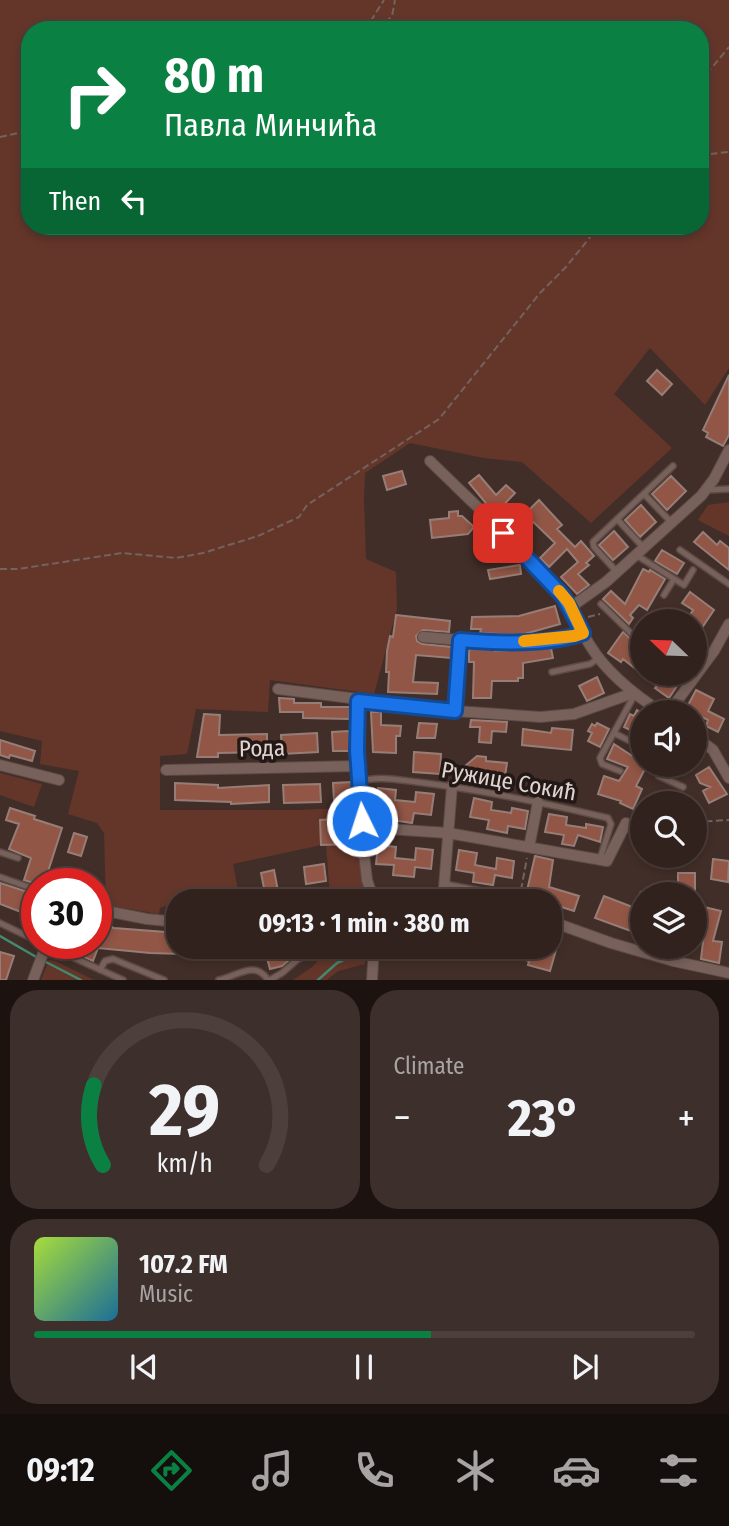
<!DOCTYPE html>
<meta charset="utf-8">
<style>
body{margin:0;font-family:"Fira Sans Condensed",sans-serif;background:#3d2f2b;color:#f1f3f6;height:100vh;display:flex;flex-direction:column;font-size:26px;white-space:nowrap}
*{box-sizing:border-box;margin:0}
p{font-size:23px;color:#a8a4a4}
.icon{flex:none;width:38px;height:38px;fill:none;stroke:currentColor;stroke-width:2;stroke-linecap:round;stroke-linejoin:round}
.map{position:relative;height:980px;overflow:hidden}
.drawer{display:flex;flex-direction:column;gap:10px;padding:10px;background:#1c1310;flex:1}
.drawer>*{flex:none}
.top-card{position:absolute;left:21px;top:21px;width:688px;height:214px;border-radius:28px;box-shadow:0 4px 10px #0003,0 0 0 2px #4d3f3c;background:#0b8043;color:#fff;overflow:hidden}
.needle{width:46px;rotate:293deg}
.tools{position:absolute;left:630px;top:609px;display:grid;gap:14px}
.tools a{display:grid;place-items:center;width:77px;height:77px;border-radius:50%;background:#32221e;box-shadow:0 4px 10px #0003,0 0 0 2px #4d3f3c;font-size:35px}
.speed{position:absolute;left:21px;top:868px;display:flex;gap:14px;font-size:35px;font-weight:700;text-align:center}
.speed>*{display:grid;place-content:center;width:91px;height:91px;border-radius:50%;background:#32221e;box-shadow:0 4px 10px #0003,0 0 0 2px #4d3f3c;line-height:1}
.speed .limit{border:10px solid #d22;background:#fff;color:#111}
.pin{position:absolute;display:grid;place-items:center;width:60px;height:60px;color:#fff;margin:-30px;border-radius:14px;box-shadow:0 4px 10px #0006}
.me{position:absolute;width:77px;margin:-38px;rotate:356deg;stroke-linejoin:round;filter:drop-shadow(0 0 5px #0008)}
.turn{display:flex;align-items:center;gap:24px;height:147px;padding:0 28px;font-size:32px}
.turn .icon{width:91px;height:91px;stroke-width:2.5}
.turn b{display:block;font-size:49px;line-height:60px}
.then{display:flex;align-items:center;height:66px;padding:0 28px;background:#0003;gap:14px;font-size:26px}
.big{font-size:52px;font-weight:700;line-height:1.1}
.drawer .card{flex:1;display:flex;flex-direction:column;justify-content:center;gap:10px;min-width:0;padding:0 24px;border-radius:28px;background:#3d2f2b}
.drawer .dial{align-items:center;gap:0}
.dial svg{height:182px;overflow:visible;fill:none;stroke:#4d3f3c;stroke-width:7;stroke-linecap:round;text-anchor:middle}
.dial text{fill:#f1f3f6;stroke:none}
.song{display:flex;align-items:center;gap:21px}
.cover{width:84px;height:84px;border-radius:10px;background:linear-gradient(135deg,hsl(80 70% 55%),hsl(200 70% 35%))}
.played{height:7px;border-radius:4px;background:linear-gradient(90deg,#0b8043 60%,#4d3f3c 60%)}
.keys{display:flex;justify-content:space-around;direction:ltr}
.heat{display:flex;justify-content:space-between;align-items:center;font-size:38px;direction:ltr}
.drawer .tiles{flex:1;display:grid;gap:10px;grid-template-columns:1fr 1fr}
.card:last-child{grid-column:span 2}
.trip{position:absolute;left:166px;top:889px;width:396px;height:70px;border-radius:28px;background:#32221e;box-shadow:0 4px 10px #0003,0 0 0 2px #4d3f3c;font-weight:700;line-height:70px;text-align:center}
.tabs{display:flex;height:112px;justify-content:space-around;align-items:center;background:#140e0c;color:#a8a4a4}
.tabs .icon{width:49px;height:49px}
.tabs .selected{color:#0b8043}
.tabs b{font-size:32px;color:#f1f3f6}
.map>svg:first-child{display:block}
</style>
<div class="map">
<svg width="729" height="980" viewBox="0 0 729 980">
<rect width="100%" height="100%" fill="#422e28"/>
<path fill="#643629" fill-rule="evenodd" d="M0 0H729V368L705 405 650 348 614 394 672 448 591 523 522 462 484 458 410 443 365 473 364 498 366 559 396 572 397 609 374 694 270 680 268 712 196 709 187 754 160 756V810H300L361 807 372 893 330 897 326 844 233 864 240 901H178L160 908 159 914 106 905 104 833 97 823 68 814 79 771 40 764 42 741 0 731ZM30 30H700V226H30Z
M729 502V536L698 520 708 505Z
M0 773 42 784 34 807 0 795Z
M331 947H367L365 964 338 971 327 980H293L312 967Z
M49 960 55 961 94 980H41Z"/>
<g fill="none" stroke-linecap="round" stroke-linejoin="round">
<path stroke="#428a70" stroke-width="2.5" d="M0 936 38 958
M469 947 480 951
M44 961 81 980
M318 980 337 963 371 947"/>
</g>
<path fill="#915646" stroke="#967e77" stroke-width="2" d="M657 370 672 384 662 395 647 381Z
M729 375V435L723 446 706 437 708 433 703 430Z
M402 471 406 484 387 490 383 476Z
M479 475 496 495 506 485 515 493 495 514 469 483Z
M671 476 686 491 667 510 652 494Z
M539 500 562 525 557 529 575 547 581 541 594 556 586 563 589 565 578 574 589 585 577 594 561 577 578 562 567 549 549 567 540 558 555 543 525 514Z
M641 505 656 522 640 537 625 520Z
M458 511V516H462L474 527 468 534 432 538 430 520 449 518V512Z
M614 531 628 547 613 560 599 545Z
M703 532 717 545 720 541 729 548V570L694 542Z
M662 550 684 563 677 574 655 561Z
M520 565 521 574 490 579 488 570Z
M643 569 649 572 650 570 665 579 647 610 639 605 630 615 633 618 629 624 603 599 611 591 625 604Z
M690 592 714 610 695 638V621H686L693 610 682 603Z
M555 606 560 624 521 635 480 633 481 629H471L472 617 519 616Z
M396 615 450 621 449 632 423 630 416 636 417 641 422 644 452 647 451 658 416 655 413 682 438 683 437 694 388 692 389 672H386L387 651 390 636 393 637Z
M623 632 642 649V674H676L681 680 669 698 655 688 657 686 623 659 621 662 608 653Z
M551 648 553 658 523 663V678H518V681H492L491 698H473L474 662H469V649L494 650 495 651Z
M597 677 604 693 587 701 579 686Z
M696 690 714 699 708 711 724 719 718 732 706 726 708 720 686 709Z
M279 698 294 699V703H321V707H350L349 719 303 718V712H280Z
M637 710 642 713V736L624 727 630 714 634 716Z
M371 712H381V725L401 726 400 736H396V753L373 752Z
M204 714 220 715 219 735 267 734V752L218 753V757H197Z
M471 720 507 722 506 732 492 731 491 743 479 742 480 727H470Z
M419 723 437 724 435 738H417Z
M597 723 609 729 600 747 588 741 592 733 588 731 592 724 595 726Z
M552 728 573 730 571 750 522 745 523 729 551 733Z
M349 731 350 751H333L332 732Z
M317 733 318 752 282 754 281 735Z
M0 740 35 751 32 761 10 755 9 758 0 755Z
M614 744 634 757 642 744V765H647L636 786 642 789 633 809 620 803 621 801 598 794 604 776 619 781 628 767 607 759Z
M414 752 441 754 440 774 413 772Z
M477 756 486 757V761L507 763 504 783 463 778 464 767Z
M709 767 727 794 709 803 703 791 710 787 700 783 696 775Z
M352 782 353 800 334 801 333 783Z
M175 783 218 785V788L269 785V802L231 804V802L175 800Z
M320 784 321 802 284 803 283 785Z
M378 788 396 790 395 800 415 802 416 792 434 794 431 815 414 813 412 823 392 820 393 812 375 809Z
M474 798 492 802 491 810 511 813 512 808 528 811 525 829 508 826 507 833 487 829 489 820 470 817Z
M10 808 35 816 34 819 62 828 44 884H37L24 880 31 858 9 849 19 824 6 820Z
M549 814 567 817 566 825 586 828V824L603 827 600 842 578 835 574 846 562 844 564 835 545 832Z
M337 819H354L355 844 321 845 320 820Z
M74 833 87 837 81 856 68 852Z
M378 845 396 847 395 858 415 860 416 848 433 850 431 869 415 867 414 877 393 875 394 865 376 864Z
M459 850 477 853 475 865 496 869 497 858 514 861 512 878 495 875 493 885 473 882 474 873 456 870Z
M535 856 553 860 549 887 579 896 574 911 552 904 553 901 526 895Z
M713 859 729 861 728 882 711 879Z
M324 864 326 881 306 884 304 867Z
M274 870 278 891 265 893 261 873Z
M678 873H695V894H678Z
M0 883 37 895V909L34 917 0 904Z
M641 891 642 935 595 918 604 896 635 908Z
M704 907 721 911 713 941 722 942 719 963 701 959 706 917 702 916Z
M96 921 114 928 178 933V947H205L206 952 184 954 150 953 98 948 93 961 75 953 79 943H96Z
M550 941 558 943 550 971 528 965 529 961 508 955 510 947H550Z
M264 947H284L288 961 282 966 270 969Z
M0 952 14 956 6 980H0Z"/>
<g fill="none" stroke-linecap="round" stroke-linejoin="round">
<g stroke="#5c4a46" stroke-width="8">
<path id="lane" d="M707 490 729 489
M644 494 671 522
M617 519 643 547
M680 550 729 584
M636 555 684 585 693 570
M617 572 594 547 593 542 673 466
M664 595 674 579
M601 604 642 644
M552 672 590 664 599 658
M681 674 692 681
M455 711 460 641
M614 733 636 744
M663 765 659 776 683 787
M620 771 602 764 600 758 635 694
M359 782C378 775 398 780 417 782 482 790 545 803 608 818L611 824 600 859
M626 823 642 828
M0 852 18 858
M0 877 37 890
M445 884 517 898
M0 923 37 941
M41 943 123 980
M294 947 301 958
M100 970 105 961 113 959 164 980
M219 980C239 975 255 960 268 980
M270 980 282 973 312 947"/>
</g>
<g stroke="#5c4a46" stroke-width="12">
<path id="street" d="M430 461C475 505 522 548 563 595 575 610 580 631 591 647 608 674 635 695 661 712
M571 607 606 582 701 496 714 479 729 450
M423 637C468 641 541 649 583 633
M278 689 455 711 540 717 574 714 633 693
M358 700 357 750 363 845 367 880 374 901
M669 712 714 651 729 624
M695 736 713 750 729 778
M0 765 59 780
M166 770 358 766
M373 828 448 833 607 861 626 823
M529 847 538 802
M443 900 452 786
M309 901C361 891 400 892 453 901
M96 909 147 919 178 922
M550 921 611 943 673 961 729 973
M33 980 47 943
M372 980 374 947"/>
</g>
<path stroke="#74625d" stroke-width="2" stroke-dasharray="7 3.5" stroke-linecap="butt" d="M365 30 384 0
M378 30 392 16 395 0
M700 82 729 47
M0 137 23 132 30 136
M700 155 729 152
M0 569H18L122 553 176 558 203 553 258 536 299 517 307 505 439 419 540 293 566 267 599 226
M588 617 600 614
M695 822 729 820
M521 890 527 858"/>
<use href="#lane" stroke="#78615b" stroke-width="5"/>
<use href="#street" stroke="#78615b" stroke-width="10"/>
</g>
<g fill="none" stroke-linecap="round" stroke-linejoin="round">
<g stroke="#114b97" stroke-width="18">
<path id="route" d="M362 821 357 750 358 701 455 711 460 640C495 643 550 645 583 633L563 596 503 533"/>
</g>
<use href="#route" stroke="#1a73e8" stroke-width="12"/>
<path stroke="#f59e0b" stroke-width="12" d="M524 641 574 636 583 633 569 603 559 591"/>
</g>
<g text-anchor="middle" stroke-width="7" stroke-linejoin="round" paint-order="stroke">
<g font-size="23" fill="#e1d3d0" stroke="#221816">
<text transform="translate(262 748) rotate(-1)" y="8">Рода</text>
<text transform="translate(509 781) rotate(10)" y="8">Ружице Сокић</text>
</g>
</g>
</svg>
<div class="tools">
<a><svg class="needle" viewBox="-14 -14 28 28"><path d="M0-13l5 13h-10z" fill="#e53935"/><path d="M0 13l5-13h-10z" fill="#a8a4a4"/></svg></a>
<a><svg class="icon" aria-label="sound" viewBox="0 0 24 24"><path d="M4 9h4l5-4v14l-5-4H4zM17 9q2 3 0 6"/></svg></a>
<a><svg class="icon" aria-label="search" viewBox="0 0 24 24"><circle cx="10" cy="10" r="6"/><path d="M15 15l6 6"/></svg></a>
<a><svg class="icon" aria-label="layers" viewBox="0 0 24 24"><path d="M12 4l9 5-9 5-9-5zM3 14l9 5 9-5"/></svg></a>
</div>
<div class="speed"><div class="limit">30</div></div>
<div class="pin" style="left:503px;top:533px;background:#d93025"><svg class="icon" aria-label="arrive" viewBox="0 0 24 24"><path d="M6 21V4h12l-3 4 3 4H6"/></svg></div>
<svg class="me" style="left:362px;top:821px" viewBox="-20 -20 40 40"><circle r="17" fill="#1a73e8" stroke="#fff" stroke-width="3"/><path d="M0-11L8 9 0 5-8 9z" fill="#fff"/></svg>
<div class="trip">09:13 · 1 min · 380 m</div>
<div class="top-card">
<div class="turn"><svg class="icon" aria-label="right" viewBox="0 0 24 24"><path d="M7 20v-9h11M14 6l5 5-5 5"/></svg><div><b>80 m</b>Павла Минчића</div></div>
<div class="then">Then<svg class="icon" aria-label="left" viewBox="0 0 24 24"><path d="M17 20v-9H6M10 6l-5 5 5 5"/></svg></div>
</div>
</div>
<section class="drawer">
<div class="tiles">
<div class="card dial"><svg viewBox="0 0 100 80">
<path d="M14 69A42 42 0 1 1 86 69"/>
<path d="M14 69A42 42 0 0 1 10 34" stroke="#0b8043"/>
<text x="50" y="56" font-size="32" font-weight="700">29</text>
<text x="50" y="72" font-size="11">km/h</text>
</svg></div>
<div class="card"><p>Climate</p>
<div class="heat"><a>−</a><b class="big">23°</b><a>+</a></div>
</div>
<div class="card">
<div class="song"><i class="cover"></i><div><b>107.2 FM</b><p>Music</p></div></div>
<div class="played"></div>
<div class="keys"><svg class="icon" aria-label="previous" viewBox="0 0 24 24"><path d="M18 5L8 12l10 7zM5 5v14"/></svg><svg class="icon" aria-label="pause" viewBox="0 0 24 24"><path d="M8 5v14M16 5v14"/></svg><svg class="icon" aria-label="next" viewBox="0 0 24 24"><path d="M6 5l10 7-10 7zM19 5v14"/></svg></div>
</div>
</div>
</section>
<nav class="tabs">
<b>09:12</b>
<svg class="icon selected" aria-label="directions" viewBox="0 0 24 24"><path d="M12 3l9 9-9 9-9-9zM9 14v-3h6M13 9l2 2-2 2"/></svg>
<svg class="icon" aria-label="music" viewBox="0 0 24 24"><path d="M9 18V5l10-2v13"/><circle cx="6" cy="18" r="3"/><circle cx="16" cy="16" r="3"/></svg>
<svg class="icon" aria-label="phone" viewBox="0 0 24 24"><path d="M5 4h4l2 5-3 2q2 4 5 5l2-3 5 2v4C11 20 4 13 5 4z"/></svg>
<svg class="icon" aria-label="climate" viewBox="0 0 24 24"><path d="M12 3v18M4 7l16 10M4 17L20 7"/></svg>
<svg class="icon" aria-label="car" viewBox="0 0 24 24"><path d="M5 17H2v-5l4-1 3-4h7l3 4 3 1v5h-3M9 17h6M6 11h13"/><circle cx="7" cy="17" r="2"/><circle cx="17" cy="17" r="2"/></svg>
<svg class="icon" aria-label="filters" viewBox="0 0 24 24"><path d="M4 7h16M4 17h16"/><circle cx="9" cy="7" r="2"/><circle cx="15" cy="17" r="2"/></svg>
</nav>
